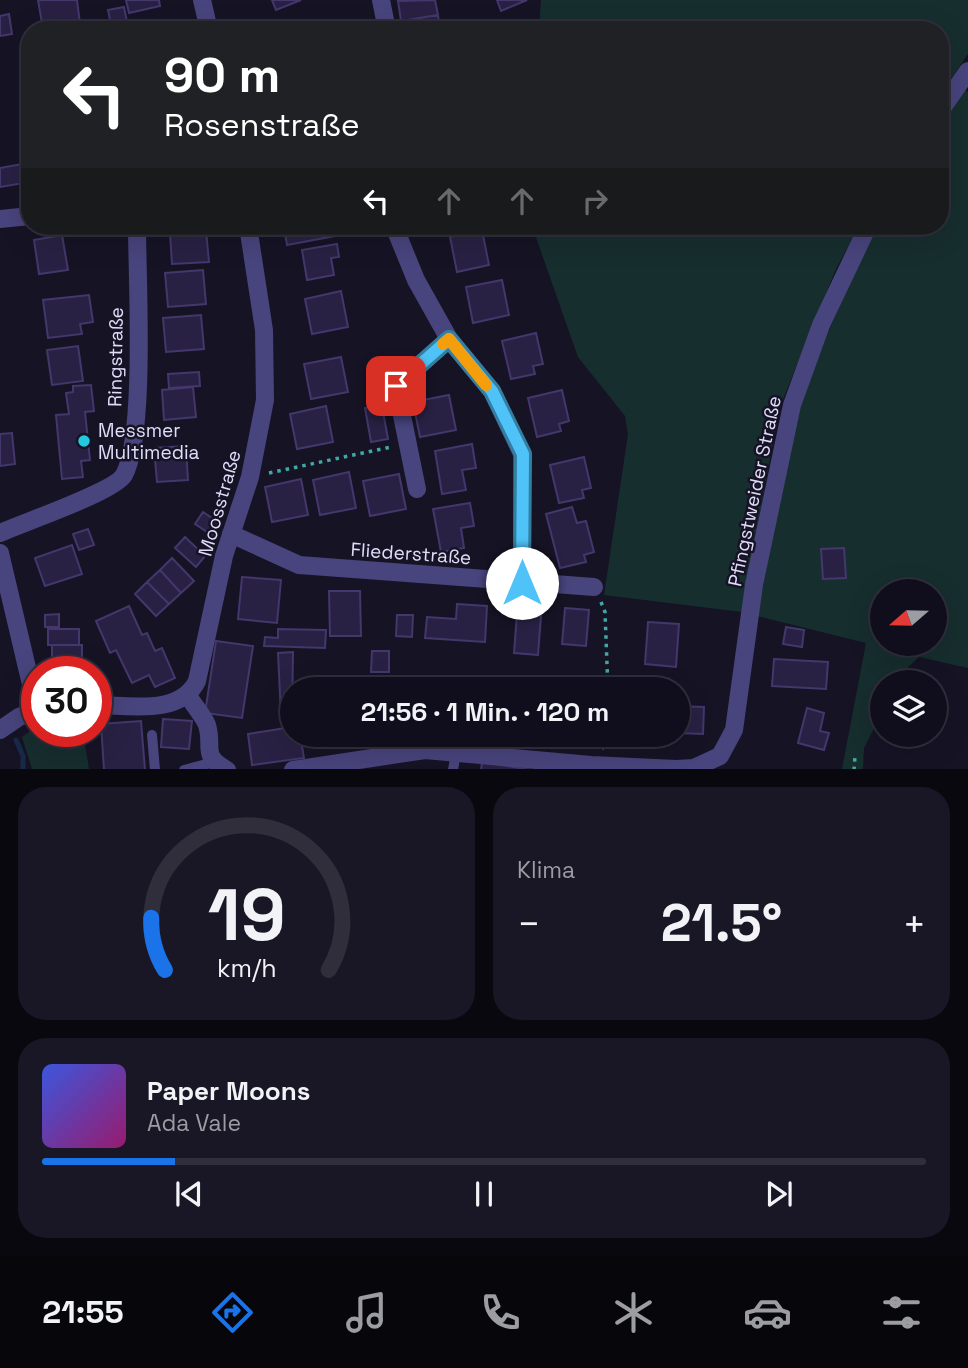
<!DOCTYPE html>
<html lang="de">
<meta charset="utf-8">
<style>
body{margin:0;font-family:"Space Grotesk",sans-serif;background:#191725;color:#f1f3f6;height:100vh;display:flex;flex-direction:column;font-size:26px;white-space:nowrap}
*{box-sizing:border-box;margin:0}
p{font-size:23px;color:#9c9ca3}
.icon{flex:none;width:38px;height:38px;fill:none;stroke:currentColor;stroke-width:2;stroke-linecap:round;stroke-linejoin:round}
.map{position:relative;height:769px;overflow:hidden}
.details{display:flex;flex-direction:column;gap:18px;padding:18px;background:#09080f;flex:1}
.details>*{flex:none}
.banner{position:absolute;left:21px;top:21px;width:928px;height:214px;border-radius:28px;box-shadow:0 7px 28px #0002,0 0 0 2px #302e3b;background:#202124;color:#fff;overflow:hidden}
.needle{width:46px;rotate:250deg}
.tools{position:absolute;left:870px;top:579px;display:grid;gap:14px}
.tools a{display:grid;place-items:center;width:77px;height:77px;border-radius:50%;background:#100e1c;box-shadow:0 7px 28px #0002,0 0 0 2px #302e3b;font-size:35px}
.speed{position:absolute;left:21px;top:656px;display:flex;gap:14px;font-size:35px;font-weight:700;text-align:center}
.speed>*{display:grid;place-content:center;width:91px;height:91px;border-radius:50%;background:#100e1c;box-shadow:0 7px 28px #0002,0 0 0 2px #302e3b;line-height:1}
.speed .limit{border:10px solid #d22;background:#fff;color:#111}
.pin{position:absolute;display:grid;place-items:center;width:60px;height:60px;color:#fff;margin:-30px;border-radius:14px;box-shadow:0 4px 10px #0006}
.me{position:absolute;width:77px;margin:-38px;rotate:0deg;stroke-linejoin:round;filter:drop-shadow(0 0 5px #0008)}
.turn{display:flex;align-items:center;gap:24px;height:147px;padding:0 28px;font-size:32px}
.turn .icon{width:91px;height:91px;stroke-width:2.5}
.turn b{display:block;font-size:49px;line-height:60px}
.lanes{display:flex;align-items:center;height:66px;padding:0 28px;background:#0003;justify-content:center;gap:35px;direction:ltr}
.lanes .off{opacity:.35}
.big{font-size:52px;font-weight:700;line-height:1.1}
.details .tile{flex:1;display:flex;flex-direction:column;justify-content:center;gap:10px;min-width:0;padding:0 24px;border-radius:28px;background:#191725}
.details .dial{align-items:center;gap:0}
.dial svg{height:182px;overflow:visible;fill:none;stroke:#302e3b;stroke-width:7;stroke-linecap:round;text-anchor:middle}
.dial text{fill:#f1f3f6;stroke:none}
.song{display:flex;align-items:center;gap:21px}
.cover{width:84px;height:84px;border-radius:10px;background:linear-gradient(135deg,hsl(230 70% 55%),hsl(320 70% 35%))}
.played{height:7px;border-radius:4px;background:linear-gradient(90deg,#1a73e8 15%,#302e3b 15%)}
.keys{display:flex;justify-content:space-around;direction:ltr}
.heat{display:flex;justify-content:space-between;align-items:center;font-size:38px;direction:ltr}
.details .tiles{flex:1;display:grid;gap:18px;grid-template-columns:1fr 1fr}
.tile:last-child{grid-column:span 2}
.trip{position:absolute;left:280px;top:677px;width:410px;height:70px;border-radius:35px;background:#100e1c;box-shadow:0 7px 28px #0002,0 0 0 2px #302e3b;font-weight:700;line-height:70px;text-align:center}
.menu{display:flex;height:112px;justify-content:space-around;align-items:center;background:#06060b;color:#9c9ca3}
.menu .icon{width:49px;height:49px}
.menu .selected{color:#1a73e8}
.menu b{font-size:32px;color:#f1f3f6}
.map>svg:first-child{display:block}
</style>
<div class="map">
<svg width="968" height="770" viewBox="0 0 968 770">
<rect width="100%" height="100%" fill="#161325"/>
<path fill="#172e2e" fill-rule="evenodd" d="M541 0H968V54L940 95V30H539Z
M962 88 968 92V668L919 657 905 670 898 682H882V713L864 748 863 769H842L866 643 757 616 795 424 815 361 876 226H940V121ZM882 592H934V644H882Z
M532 226H859L836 269 779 409 742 612 604 595 628 434 625 416 578 357Z
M37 726V732H83L89 769H32L22 737Z"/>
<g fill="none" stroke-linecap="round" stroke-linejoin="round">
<path stroke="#182a49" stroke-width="5" d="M16 740 23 756V770"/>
</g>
<path fill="#292143" stroke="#43376c" stroke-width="2" d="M38 0H77L80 24 43 29Z
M126 0H159L160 6 129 13Z
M272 0H301L276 10Z
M435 0 438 15 401 21 398 1Z
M497 0H527L501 11Z
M124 7 127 22 111 25 108 10Z
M9 14 12 34 0 36V16Z
M438 15 440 30H402L401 21Z
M29 81 30 99 24 100 21 82Z
M28 163 30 182 0 187V168Z
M344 226 346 234 287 245 284 227Z
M206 230 209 262 172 264 170 233Z
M482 230 489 265 457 272 450 237Z
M62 235 68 270 39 274 34 240Z
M337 244 339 257 331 258 334 275 307 280 302 250Z
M203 270 206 304 168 307 165 273Z
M502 280 509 315 473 323 466 287Z
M341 291 348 327 312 334 305 299Z
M89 295 93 322 80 324 82 334 48 338 43 300Z
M201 315 204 349 166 352 163 318Z
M536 333 543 364 533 366 535 374 511 379 502 341Z
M78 346 83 381 52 385 47 350Z
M341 357 348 392 311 399 304 364Z
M199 372 200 386 169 388 168 374Z
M91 385 94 411 85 412 90 460 81 461 83 477 62 479 56 415 69 414 66 393 73 392V386Z
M193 387 196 417 164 420 162 390Z
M562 390 569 421 559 424 561 431 537 437 528 398Z
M449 395 456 430 420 437 413 402Z
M326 406 333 442 297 449 290 414Z
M382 406 388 439 371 442 365 408Z
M12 433 15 464 0 466V434Z
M472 444 476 468 462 470 466 490 442 494 435 451Z
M186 446 188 480 157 482 154 448Z
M584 457 591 488 582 490 584 498 559 503 550 465Z
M349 472 356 508 320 515 313 480Z
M399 474 406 509 370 516 363 481Z
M301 479 308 515 272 522 265 487Z
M470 503 474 526 461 528 464 548 441 552 433 509Z
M572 507 577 523 586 521 594 552 584 555 586 562 560 568 546 514Z
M203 512 221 524 213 536 195 524Z
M88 529 94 545 79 550 73 534Z
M185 537 205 556 196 567 175 548Z
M72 545 82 574 45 586 35 558Z
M844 548 846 578 823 579 821 549Z
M172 558 194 581 181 593 160 570Z
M160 570 181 593 169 604 147 582Z
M242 577 281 580 277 623 238 619Z
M147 582 169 604 156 616 135 594Z
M329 591H360L361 636H330Z
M457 604 487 606 485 642 425 638 427 617 456 619Z
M129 606 142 635 147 633 155 651 162 648 175 678 155 687 149 675 132 683 116 650 110 653 96 621Z
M565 608 589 610 586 646 562 644Z
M59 614V627H45V615Z
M517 614 541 616 538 655 514 653Z
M397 615H413L412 637 396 636Z
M648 622 679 624 676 667 645 664Z
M786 627 804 630 802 647 783 644Z
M48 629H79V645H48Z
M278 629 326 630 325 648 264 646 265 637 278 638Z
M216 641 253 646 242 718 205 713Z
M52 645H82V662H52Z
M372 651H389V672H371Z
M293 652 292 715 281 716 278 653Z
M774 659 828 662 826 689 772 686Z
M54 662H87V672H54Z
M677 706 704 707 703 734 677 733Z
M807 708 824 713 820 731 829 733 824 750 798 743Z
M163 719 192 721 189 749 161 747Z
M141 721 145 770H104L101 724Z
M292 727V735H300L304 758 252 765 248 734Z
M482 762 531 770H481Z"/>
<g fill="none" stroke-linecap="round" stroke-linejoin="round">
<path stroke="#41a9a5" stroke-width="3.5" stroke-dasharray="3.5 5" stroke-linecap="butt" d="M269 473 391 447
M601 602 605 612 608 690
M602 749 610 735
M854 770 855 756"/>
<path stroke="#48447d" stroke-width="10" d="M152 735 155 770
M184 770 214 762
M453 770 456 752"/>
<path stroke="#48447d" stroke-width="18" d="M381 0 387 30
M0 219 30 216
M394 226 416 280 449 339 492 391 522 454V583
M417 489 396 386 449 339
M0 533C24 522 114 492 124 475 146 435 137 278 137 226
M231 534 299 565 594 587
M0 553 37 710"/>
<path stroke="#48447d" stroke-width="18" d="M202 0 209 30
M940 111 968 71
M188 695C193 705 203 715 207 725 214 748 200 755 227 770
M96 705C129 705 180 716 197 681L224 556 250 477 265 400 264 330 248 226
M0 730 19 717 37 710
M293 770 425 750 591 765 676 769 694 768 720 756 734 730 754 585 792 405 821 325 868 226"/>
</g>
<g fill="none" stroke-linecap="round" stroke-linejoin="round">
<g stroke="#337fa1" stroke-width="18">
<path id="route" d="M396 386 449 339 492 391 523 454 522 583"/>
</g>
<use href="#route" stroke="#4fc3f7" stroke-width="12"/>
<path stroke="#f59e0b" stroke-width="12" d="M443 344 449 339 486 385"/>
</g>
<circle fill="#22c8df" stroke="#161325" stroke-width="2.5" cx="84" cy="441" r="7"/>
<g text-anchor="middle" stroke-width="5" stroke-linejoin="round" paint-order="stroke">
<g font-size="19" fill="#e0dcfa" stroke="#161325">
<text transform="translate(115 357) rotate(-89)" y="7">Ringstraße</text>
<text transform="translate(754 491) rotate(-78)" y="7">Pfingstweider Straße</text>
<text transform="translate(219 503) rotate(-74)" y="7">Moosstraße</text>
<text transform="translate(411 553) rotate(4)" y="7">Fliederstraße</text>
</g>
<g font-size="19" fill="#e0dcfa" stroke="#161325" text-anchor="start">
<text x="98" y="437">Messmer<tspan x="98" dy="22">Multimedia</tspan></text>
</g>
</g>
</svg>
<div class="tools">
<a><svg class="needle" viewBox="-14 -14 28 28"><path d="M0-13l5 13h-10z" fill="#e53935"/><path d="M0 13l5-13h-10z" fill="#9c9ca3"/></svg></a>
<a><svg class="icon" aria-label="layers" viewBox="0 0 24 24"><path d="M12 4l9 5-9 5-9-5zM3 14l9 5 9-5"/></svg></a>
</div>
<div class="speed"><div class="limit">30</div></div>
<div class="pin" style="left:396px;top:386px;background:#d93025"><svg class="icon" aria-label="arrive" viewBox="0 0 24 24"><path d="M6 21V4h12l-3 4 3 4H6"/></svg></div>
<svg class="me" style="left:522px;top:583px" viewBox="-20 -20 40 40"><circle r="19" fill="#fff"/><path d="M0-13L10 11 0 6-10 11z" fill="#4fc3f7"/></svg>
<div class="trip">21:56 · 1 Min. · 120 m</div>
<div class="banner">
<div class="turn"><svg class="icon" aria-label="left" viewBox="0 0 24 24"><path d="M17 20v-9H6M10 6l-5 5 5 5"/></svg><div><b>90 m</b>Rosenstraße</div></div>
<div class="lanes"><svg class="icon" aria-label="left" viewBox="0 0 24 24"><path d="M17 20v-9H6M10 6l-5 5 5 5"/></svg><svg class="icon off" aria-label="ahead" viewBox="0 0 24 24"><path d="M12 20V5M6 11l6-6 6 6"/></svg><svg class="icon off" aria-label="ahead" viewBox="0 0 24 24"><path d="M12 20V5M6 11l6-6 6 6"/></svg><svg class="icon off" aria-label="right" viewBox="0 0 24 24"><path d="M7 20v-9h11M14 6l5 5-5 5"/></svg></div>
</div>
</div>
<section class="details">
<div class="tiles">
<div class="tile dial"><svg viewBox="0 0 100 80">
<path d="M14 69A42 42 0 1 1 86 69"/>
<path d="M14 69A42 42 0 0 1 8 46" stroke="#1a73e8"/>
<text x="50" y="56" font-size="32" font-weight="700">19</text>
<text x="50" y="72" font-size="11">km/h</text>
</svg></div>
<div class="tile"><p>Klima</p>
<div class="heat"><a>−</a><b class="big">21.5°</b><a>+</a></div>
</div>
<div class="tile">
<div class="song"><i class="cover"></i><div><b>Paper Moons</b><p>Ada Vale</p></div></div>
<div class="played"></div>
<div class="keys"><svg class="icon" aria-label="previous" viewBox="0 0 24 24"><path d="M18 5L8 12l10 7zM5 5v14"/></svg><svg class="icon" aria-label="pause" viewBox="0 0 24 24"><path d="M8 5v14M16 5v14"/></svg><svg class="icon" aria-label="next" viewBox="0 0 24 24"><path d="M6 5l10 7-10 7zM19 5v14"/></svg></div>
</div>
</div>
</section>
<nav class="menu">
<b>21:55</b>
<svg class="icon selected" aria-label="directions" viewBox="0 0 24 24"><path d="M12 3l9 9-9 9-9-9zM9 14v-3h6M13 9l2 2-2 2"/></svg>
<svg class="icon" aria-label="music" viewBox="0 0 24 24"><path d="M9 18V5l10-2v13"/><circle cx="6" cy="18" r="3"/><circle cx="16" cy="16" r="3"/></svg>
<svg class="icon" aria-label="phone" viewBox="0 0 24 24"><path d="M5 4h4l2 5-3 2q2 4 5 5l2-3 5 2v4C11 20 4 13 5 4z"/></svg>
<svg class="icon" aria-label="climate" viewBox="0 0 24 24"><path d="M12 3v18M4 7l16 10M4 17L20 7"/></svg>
<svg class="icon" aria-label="car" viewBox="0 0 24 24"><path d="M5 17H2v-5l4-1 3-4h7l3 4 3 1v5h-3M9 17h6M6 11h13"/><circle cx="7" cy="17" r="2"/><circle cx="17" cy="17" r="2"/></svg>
<svg class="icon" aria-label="filters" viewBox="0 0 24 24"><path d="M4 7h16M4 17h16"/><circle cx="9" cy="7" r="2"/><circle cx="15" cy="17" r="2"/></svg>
</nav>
